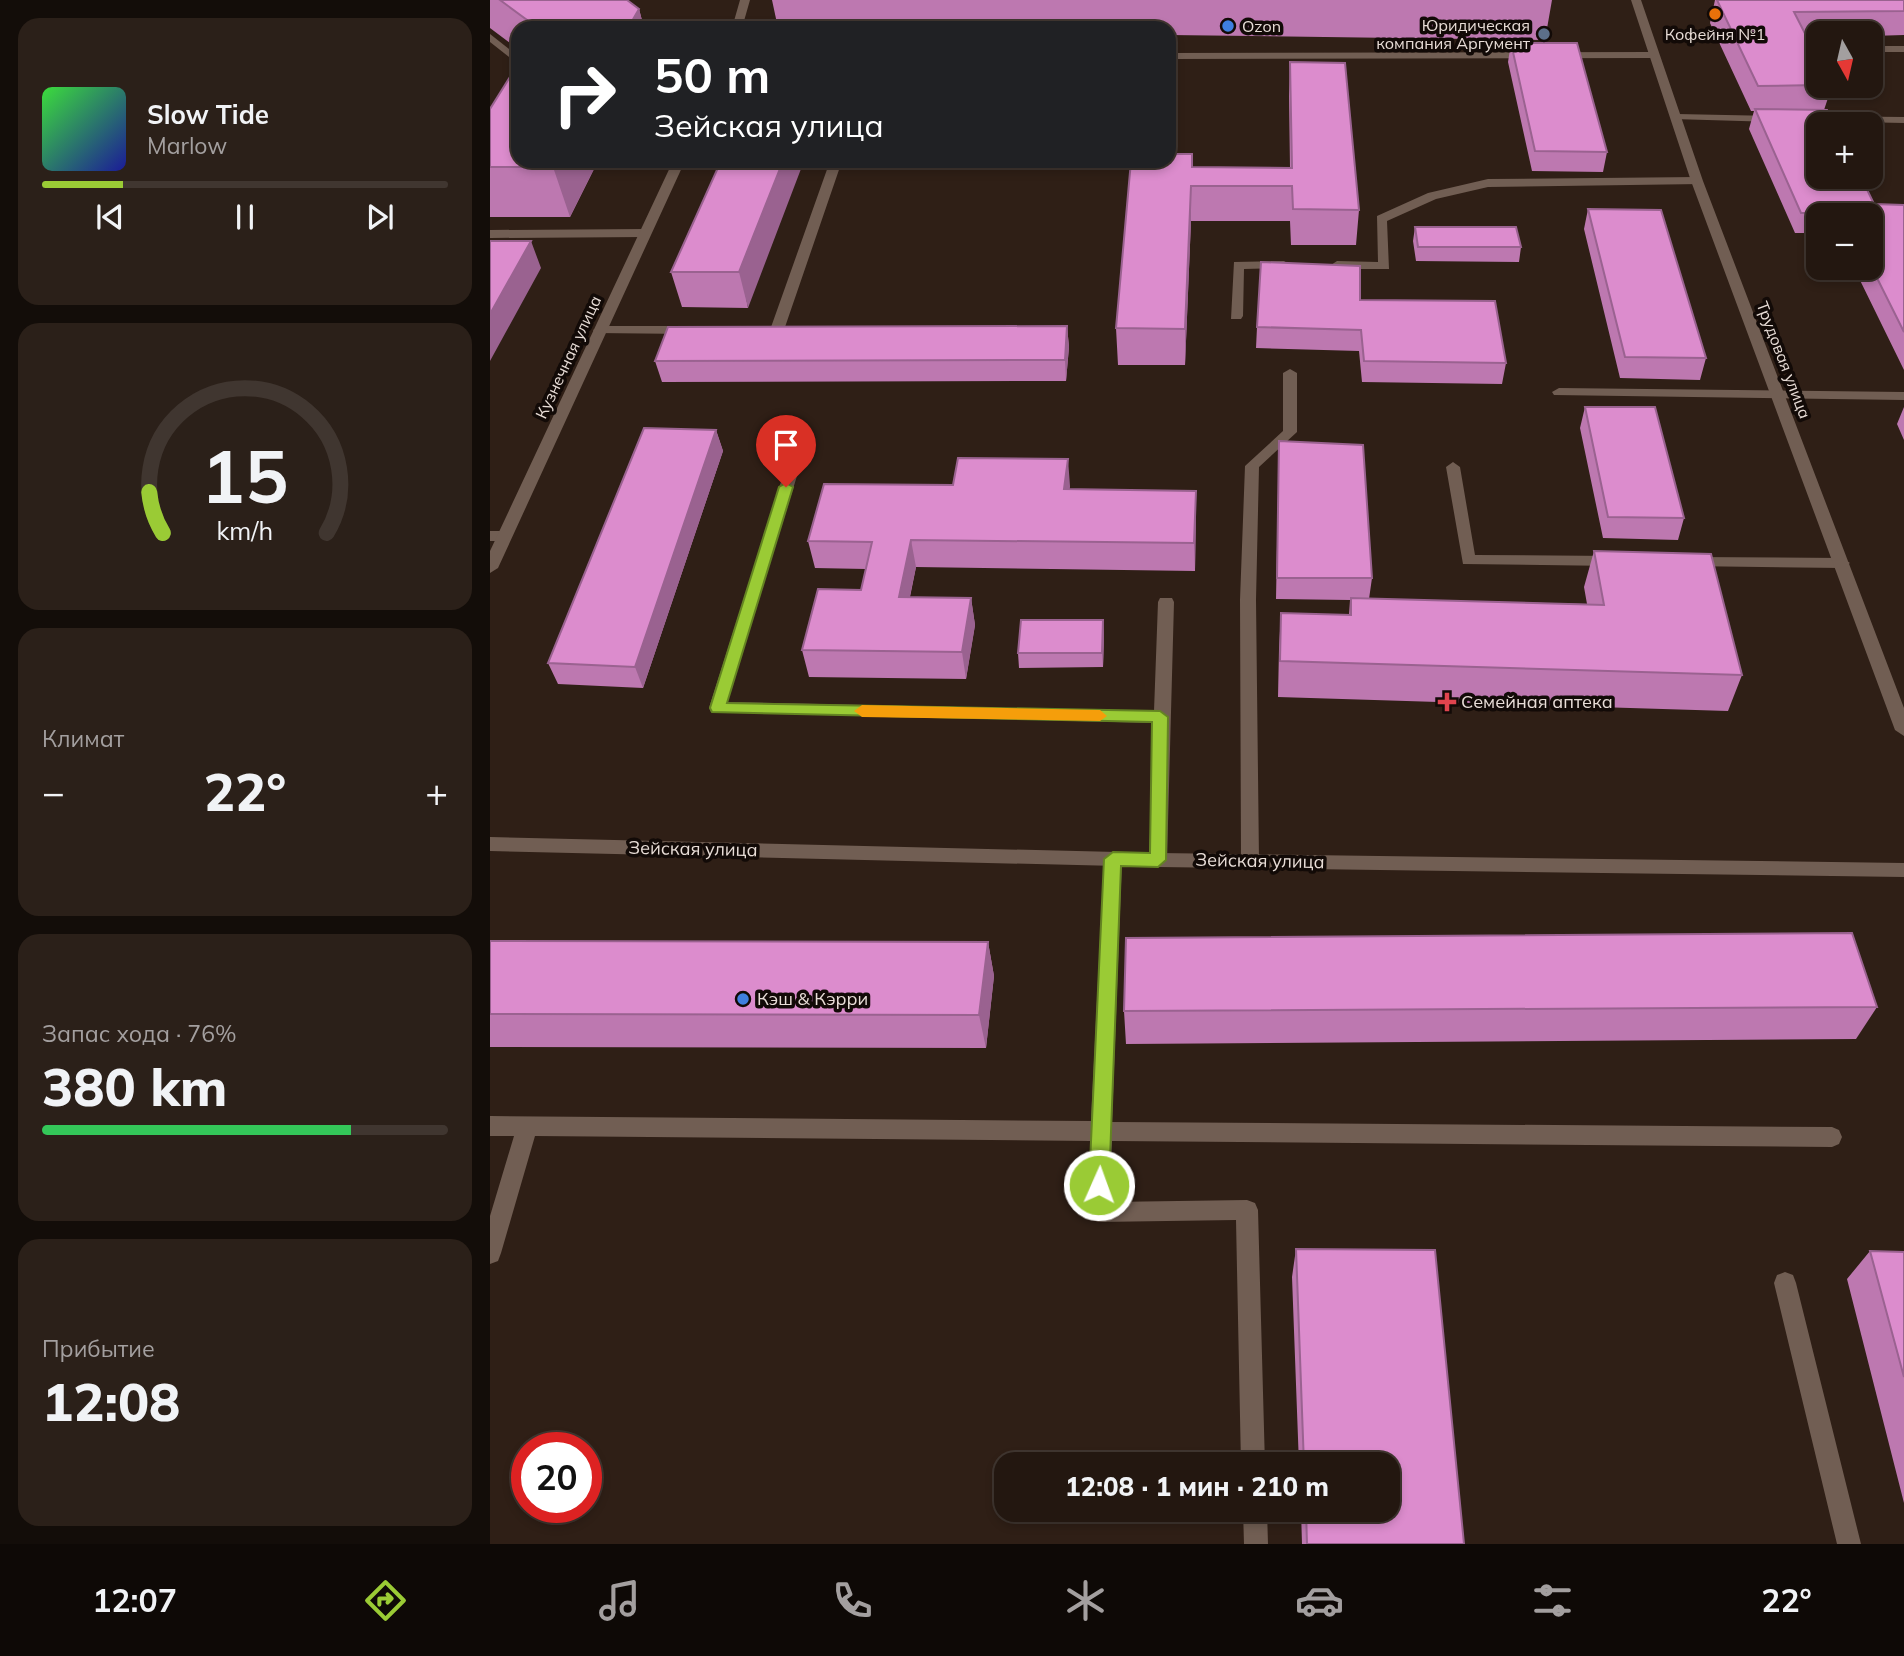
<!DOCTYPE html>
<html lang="ru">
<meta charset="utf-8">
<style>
body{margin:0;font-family:Mulish,sans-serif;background:#2b2019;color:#f1f3f6;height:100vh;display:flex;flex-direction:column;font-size:26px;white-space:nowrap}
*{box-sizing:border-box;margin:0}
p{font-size:23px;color:#a39f9f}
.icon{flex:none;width:38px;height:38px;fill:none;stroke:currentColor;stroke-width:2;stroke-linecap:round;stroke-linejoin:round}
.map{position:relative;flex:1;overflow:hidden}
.sheet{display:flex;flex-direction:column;gap:18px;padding:18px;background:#130d09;width:490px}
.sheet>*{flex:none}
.top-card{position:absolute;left:21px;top:21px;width:665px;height:147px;border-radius:21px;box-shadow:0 4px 10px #0003,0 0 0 2px #403630;background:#202124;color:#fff;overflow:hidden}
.needle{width:46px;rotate:172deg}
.buttons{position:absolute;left:1316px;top:21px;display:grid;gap:14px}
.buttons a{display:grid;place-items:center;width:77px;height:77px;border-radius:14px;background:#231710;box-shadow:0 4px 10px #0003,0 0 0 2px #403630;font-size:35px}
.speed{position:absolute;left:21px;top:1432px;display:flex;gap:14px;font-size:35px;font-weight:700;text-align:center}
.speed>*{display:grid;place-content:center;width:91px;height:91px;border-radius:50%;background:#231710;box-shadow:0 4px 10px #0003,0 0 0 2px #403630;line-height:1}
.speed .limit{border:10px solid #d22;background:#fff;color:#111}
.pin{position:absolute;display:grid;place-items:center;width:60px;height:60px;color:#fff;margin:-72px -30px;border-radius:50% 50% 50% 0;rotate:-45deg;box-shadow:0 0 7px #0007}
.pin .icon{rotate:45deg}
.me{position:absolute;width:77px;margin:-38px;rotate:2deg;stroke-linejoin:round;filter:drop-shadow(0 0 5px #0008)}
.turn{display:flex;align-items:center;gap:24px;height:147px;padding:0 28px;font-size:32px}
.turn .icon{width:91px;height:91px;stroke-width:2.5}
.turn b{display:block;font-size:49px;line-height:60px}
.big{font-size:52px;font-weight:800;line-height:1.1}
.sheet .tile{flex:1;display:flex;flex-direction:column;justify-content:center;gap:10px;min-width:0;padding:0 24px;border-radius:21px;background:#2b2019}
.sheet .dial{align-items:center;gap:0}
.dial svg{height:182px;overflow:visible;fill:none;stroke:#403630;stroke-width:7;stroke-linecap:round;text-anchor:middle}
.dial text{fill:#f1f3f6;stroke:none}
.song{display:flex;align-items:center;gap:21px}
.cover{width:84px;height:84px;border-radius:10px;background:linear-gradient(135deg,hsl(120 70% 55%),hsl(240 70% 35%))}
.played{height:7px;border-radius:4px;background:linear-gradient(90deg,#9acb35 20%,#403630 20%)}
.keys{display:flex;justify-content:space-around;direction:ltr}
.heat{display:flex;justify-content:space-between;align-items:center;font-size:38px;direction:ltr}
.charge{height:10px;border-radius:5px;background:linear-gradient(90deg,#34c759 76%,#403630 0)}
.trip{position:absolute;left:504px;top:1452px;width:406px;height:70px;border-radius:21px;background:#231710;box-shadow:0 4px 10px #0003,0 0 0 2px #403630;font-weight:800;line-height:70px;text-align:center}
.menu{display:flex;height:112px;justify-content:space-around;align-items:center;background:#0e0906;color:#a39f9f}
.menu .icon{width:49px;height:49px}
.menu .selected{color:#9acb35}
.menu b{font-size:32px;color:#f1f3f6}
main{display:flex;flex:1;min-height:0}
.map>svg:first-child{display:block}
</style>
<main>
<section class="sheet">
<div class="tile">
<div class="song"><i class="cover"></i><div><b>Slow Tide</b><p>Marlow</p></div></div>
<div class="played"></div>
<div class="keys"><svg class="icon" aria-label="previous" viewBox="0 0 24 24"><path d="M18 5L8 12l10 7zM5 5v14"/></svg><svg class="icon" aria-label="pause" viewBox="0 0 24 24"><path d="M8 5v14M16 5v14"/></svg><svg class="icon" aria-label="next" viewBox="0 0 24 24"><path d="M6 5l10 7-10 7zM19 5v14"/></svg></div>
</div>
<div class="tile dial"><svg viewBox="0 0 100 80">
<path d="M14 69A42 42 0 1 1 86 69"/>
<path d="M14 69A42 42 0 0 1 8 51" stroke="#9acb35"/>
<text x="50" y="56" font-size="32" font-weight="700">15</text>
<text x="50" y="72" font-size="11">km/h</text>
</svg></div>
<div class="tile"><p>Климат</p>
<div class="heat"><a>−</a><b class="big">22°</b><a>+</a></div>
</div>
<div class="tile"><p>Запас хода · 76%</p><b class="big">380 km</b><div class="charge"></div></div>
<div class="tile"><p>Прибытие</p><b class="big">12:08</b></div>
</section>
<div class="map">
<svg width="1414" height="1544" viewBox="0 0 1414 1544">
<rect width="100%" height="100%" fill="#2f1f16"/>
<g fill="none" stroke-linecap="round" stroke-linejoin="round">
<path fill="#715e53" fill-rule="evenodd" d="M0 34 28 56V64L0 42Z
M1328 46V64L1324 63 1317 49Z
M1381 46H1414V52H1381Z
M679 53 1164 52 1169 55 1164 58 679 59Z
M1335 86H1345L1352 97 1350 99H1342Z
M1187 114 1285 116 1291 119 1285 122 1183 119 1181 117Z
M1320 116 1414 117V123L1316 121 1314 119Z
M340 161H352L294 330 287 334 282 333 280 330Z
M1207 177 1211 178V184L998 187 946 199 897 221 899 269H847L841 265 847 261 888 262 887 216 938 193 998 179Z
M0 230 155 229 161 233 155 237 0 238Z
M794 261 800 265 798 268 754 269 753 316 751 319H741L744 262Z
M110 326H200L207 330 200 334 105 333 103 330Z
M800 369 807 373V432L769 467 766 600 769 861 766 866H754L751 861 750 600 755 466 793 431V373Z
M1069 388 1414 392V400L1064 395 1062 392Z
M304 458 311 463 237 702 664 711 668 602 670 598H682L684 602 677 860 674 865H662L659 860 664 723 221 712 219 708 297 463Z
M963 462 970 467 985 555 1124 556 1132 561 1124 566 973 564 956 467Z
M0 531H14L22 536 14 541H0Z
M1201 557 1352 558 1360 563 1352 568 1196 566 1193 562Z
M623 852 629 854 632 859 622 1122 1342 1127 1349 1130 1352 1137 1349 1144 1342 1147 622 1141 619 1202 757 1200 765 1203 768 1210 775 1465H751L746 1220 608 1222 600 1219 597 1212 601 1141 45 1136 11 1253 8 1261 0 1264V1216L24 1136H0V1116L601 1121 614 859 617 854Z
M1295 1272 1303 1275 1306 1283 1371 1544H1347L1284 1283 1287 1275Z
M753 1510H777L778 1544H754Z"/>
<path fill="#715e53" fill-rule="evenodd" d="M250 0H260L252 28H242Z
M183 161H195L8 568 0 573V551Z"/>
<path fill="#715e53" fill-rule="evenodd" d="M1141 0H1151L1213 181 1414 708V736L1405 730 1201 181Z
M0 837 668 853 1414 863V877L668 867 0 851Z"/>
</g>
<path fill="#bd78b0" d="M0 0H137L149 9 154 28H28V49L0 28Z
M282 0H1062L1055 40 679 35V28H288Z
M1225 0H1414V35L1381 36V33H1328V36H1317L1328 86H1342L1334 110 1384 204 1414 205V370L1364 268H1381V215H1328V233H1305L1259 129 1264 111H1261L1220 23Z
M1021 43 1117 152 1113 172 1042 171 1018 62Z
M800 62 869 210 866 245H801L800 221H701L695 365H628L626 328 702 167 800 168 799 96Z
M108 161 80 217H0V167Z
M231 161 258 308 192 307 181 272Z
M1098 209 1216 358 1210 380 1130 378 1094 229Z
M925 227 1031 247 1029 262 926 261 923 241Z
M870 300 1016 363 1012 384 872 382 869 351 766 348 767 327Z
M577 326 579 347 576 381 172 382 165 361Z
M1095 407 1194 518 1188 540 1113 538 1090 428Z
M1414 407V440L1407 424Z
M226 430 233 451 153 688 68 684 58 663Z
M789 441 882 578 879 599 1097 604 1094 587 1104 551 1252 675 1238 711 788 697 789 649 791 613 859 615 860 600 786 599Z
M580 486 579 489 706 491 705 571 426 567 420 597 481 598 485 625 476 679 319 677 312 650 371 590 376 569 325 568 318 541Z
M613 620 614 635 613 667 529 668 528 653Z
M0 941 498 942 504 976 496 1048 0 1047Z
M1387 1007 1366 1039 636 1044 634 1011Z
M806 1249 974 1544H812L811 1510H898V1465H809L802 1277Z
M1380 1251 1414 1252V1503L1357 1279Z"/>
<path fill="#9a6290" d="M149 9 154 28H138Z
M66 161H108L80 217 63 167Z
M293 161H314L258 308 249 272Z
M701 186V221L695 365V329Z
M41 241 51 268 0 361V314Z
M577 326 579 347 576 381 575 360Z
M226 430 233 451 153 688 145 667Z
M578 459 580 486 576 517 574 489Z
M706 491V518L705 571 704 543Z
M421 540 426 567 414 624 409 597Z
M481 598 485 625 476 679 472 652Z
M613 620 614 635 613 667 612 653Z
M498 942 504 976 496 1048 489 1015Z"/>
<path fill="#dc8ccd" stroke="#9a6290" stroke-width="2" d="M10 0H137L149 9 138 28H48Z
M1227 0H1414V11L1304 12 1328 59V85L1268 86Z
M293 23 348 24 346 28H291Z
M1021 43H1087L1117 152 1045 151Z
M800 62 855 63 869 210 803 209 802 186H701L695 329 626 328 641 161H679V154H702V167L802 168Z
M28 64V161H66L63 167H0V109Z
M1265 109 1337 110 1345 124H1328V177H1371L1384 204 1414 205V332L1381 266V215H1355L1354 213H1311Z
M231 161H293L249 272H181Z
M1098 209 1171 210 1216 358 1135 357Z
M925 227H1026L1031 247H928Z
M0 241H41L0 314Z
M771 262 870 266V300L1005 301 1016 363 874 361 871 330 767 327Z
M577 326 575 360 165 361 178 327Z
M1095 407H1165L1194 518 1118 517Z
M154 428 226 430 145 667 58 663Z
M789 441 873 445 882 578H787Z
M468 458 578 459 574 489 706 491 704 543 421 540 409 597 481 598 472 652 312 650 328 589 371 590 382 542 318 541 334 484 463 485Z
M1104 551 1221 554 1252 675 790 661 791 613 861 615V598L1114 605Z
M531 620H613L612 653H528Z
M1362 933 1387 1007 634 1011 636 938Z
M0 941 498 942 489 1015 0 1014Z
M806 1249 945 1250 974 1544H817L816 1510H898V1465H814Z
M1380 1251 1414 1252V1377Z"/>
<path fill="#9acb35" stroke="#648422" stroke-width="2" d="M296 483 303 487 237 703 670 711 678 717 676 860 668 867 631 866 619 1185 616 1192 609 1194 602 1192 599 1185 614 859 623 852 660 853 662 722 222 712 220 708 289 487Z"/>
<path fill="#f59e0b" d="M372 705 610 710 617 716 610 721 372 717 364 711Z"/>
<circle fill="#e8710a" stroke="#120a07" stroke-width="2.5" cx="1225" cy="14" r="7"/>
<g fill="#3f7fe0" stroke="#120a07" stroke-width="2.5">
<circle cx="738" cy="26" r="7"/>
<circle cx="253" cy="999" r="7"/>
</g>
<circle fill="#5c6f8a" stroke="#120a07" stroke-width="2.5" cx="1054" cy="34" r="7"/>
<path fill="#e0444e" stroke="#120a07" stroke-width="2.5" d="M953.5 691.5h7v7h7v7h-7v7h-7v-7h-7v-7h7z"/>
<g text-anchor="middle" stroke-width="7" stroke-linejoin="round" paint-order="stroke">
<g font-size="16" fill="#e8ddd7" stroke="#120a07" text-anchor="end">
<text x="1040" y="31">Юридическая<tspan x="1040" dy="18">компания Аргумент</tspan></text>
<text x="752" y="32" text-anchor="start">Ozon</text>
<text x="1225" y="40" text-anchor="middle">Кофейня №1</text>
</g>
<g font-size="16" fill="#e8ddd7" stroke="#120a07">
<text transform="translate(78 357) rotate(-65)" y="6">Кузнечная улица</text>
<text transform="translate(1294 360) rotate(69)" y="6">Трудовая улица</text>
</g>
<g font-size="18" fill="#e8ddd7" stroke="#120a07" text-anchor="start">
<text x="971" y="708">Семейная аптека</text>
<text x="267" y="1005">Кэш &amp; Кэрри</text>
</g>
<g font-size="18" fill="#e8ddd7" stroke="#120a07">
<text transform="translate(203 849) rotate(1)" y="6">Зейская улица</text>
<text transform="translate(770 861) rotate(1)" y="6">Зейская улица</text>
</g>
</g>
</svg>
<div class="buttons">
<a><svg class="needle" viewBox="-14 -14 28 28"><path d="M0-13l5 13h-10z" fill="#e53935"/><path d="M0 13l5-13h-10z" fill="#a39f9f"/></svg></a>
<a>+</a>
<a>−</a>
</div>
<div class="speed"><div class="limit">20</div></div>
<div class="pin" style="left:296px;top:487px;background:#d93025"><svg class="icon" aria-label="arrive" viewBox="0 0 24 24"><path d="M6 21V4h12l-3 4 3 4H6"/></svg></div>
<svg class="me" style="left:609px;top:1185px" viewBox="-20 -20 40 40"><circle r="17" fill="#9acb35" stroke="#fff" stroke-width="3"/><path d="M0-11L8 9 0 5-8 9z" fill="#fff"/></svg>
<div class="trip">12:08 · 1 мин · 210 m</div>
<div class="top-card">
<div class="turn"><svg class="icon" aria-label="right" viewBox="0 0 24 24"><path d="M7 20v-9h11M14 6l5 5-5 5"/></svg><div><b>50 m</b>Зейская улица</div></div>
</div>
</div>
</main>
<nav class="menu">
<b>12:07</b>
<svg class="icon selected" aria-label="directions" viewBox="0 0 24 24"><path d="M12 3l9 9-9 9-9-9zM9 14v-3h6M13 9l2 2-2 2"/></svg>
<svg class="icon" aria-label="music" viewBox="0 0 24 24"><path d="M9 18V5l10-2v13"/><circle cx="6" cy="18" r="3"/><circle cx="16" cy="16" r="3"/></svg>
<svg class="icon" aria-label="phone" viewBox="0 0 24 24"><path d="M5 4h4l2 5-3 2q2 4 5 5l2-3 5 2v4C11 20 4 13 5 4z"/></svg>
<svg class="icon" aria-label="climate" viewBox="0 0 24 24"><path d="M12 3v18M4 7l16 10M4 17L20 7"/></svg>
<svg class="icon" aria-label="car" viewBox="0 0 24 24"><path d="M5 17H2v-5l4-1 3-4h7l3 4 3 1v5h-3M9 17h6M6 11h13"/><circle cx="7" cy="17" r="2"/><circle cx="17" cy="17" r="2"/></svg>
<svg class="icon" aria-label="filters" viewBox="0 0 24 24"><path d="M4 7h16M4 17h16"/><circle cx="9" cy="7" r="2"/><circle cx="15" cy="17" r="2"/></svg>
<b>22°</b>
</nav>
